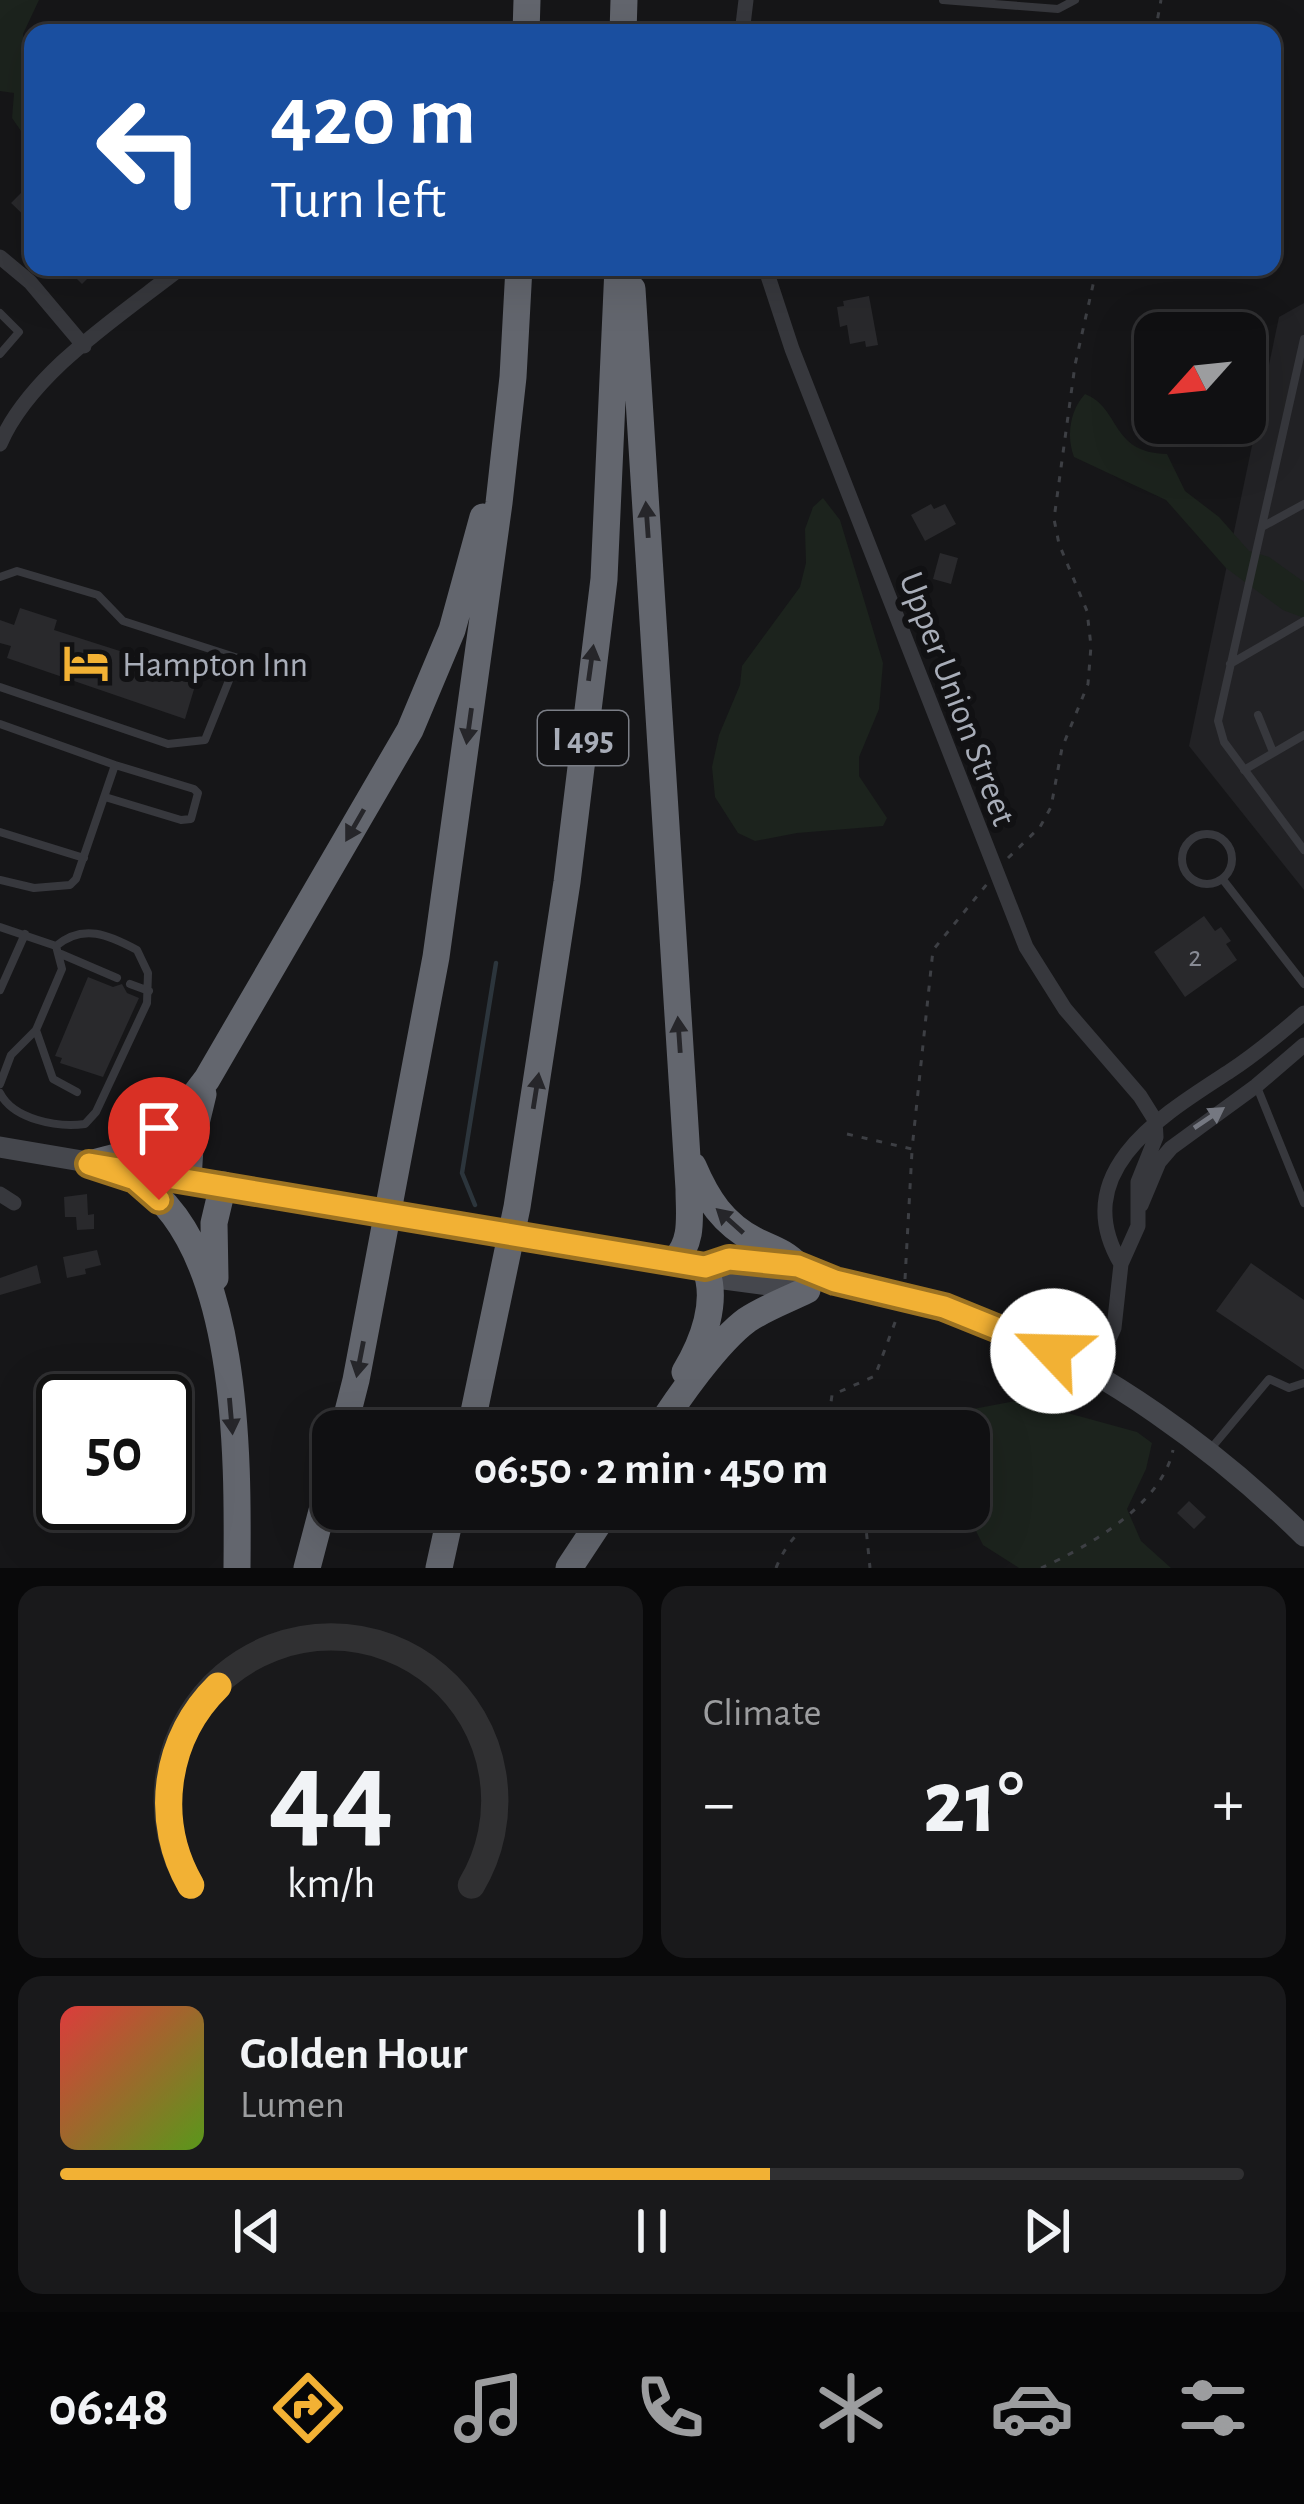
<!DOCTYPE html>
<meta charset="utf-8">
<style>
body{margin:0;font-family:"Alegreya Sans",sans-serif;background:#19191b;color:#f1f3f6;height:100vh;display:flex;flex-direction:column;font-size:45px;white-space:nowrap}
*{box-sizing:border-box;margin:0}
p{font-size:39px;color:#9c9d9f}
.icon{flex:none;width:66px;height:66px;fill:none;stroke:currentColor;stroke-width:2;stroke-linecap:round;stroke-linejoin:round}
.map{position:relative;height:1568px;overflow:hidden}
.drawer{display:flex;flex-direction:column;gap:18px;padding:18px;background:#09090a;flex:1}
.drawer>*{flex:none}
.banner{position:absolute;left:24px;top:24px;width:1257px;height:252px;border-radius:24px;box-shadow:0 12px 48px #0002,0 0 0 3px #303032;background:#1a4fa0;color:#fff;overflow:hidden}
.needle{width:78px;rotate:243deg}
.buttons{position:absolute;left:1134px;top:312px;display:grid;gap:24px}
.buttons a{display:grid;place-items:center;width:132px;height:132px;border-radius:24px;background:#101012;box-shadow:0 12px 48px #0002,0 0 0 3px #303032;font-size:60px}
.speed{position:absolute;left:36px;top:1374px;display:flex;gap:24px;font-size:60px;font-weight:700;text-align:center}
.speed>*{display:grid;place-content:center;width:156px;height:156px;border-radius:50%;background:#101012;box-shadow:0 12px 48px #0002,0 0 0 3px #303032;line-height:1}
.speed .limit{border:6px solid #111;border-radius:18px;background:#fff;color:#111}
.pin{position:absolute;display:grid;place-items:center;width:102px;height:102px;color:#fff;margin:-123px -51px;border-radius:50% 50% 50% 0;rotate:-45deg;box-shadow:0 0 12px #0007}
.pin .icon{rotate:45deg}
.me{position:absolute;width:132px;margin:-66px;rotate:294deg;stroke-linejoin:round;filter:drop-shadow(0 0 9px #0008)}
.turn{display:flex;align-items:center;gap:42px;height:252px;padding:0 48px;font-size:54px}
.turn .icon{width:156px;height:156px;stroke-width:2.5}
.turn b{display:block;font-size:84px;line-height:102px}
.big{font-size:90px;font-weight:600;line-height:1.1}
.drawer .tile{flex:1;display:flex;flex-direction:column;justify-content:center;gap:18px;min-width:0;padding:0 42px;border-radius:24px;background:#19191b}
.drawer .dial{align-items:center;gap:0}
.dial svg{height:312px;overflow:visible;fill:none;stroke:#303032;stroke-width:7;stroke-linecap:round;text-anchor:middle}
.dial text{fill:#f1f3f6;stroke:none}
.song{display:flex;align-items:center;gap:36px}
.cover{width:144px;height:144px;border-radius:18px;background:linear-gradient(135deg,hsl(0 70% 55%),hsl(90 70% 35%))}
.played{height:12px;border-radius:6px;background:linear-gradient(90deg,#f2b134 60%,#303032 60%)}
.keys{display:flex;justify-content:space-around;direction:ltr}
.heat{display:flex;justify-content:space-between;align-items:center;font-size:66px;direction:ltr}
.drawer .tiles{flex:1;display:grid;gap:18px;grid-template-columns:1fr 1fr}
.tile:last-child{grid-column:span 2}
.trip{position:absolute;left:312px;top:1410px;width:678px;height:120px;border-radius:24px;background:#101012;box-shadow:0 12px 48px #0002,0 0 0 3px #303032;font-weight:600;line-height:120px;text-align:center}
.dock{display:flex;height:192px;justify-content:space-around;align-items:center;background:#060607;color:#9c9d9f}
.dock .icon{width:84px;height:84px}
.dock .active{color:#f2b134}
.dock b{font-size:54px;color:#f1f3f6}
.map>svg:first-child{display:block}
</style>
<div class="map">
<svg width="1304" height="1568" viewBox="0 0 1304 1568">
<rect width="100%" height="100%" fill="#161618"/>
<path fill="#222225" d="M1304 303V890L1189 746 1279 317Z"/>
<path fill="#1c231d" d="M0 0H39L23 34 24 46 33 49V130L21 131 12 118 14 93 0 91Z
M1085 394C1121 408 1110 453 1167 454L1185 491 1219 517 1249 551 1269 557 1304 582V618L1283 610 1226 568 1166 500 1074 457C1066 436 1070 410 1085 394Z
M823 498 840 520 883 663 879 709 859 757V776L887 818 883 826 797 833 755 841 738 833 715 797 712 767 719 735 740 685 742 666 800 587 806 563 805 529 813 507Z
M1020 1400 1137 1432 1152 1443 1146 1469 1127 1509 1141 1541 1171 1568H1019L983 1545 965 1509H969L977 1462C966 1443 967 1429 973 1409Z"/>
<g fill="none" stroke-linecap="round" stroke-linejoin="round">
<path stroke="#2c353c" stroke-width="4.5" d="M475 1205 462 1173 496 963"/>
</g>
<path fill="#29292c" d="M21 193 27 199 33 193V224L11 203Z
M65 267H99L82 284Z
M869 296 878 345 866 347 865 341 850 344 847 325 840 327 837 307 844 306 843 301Z
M931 504 934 509 945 504 956 524 925 541 911 515Z
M940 553 958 558 951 584 933 579Z
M20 608 57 620 54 630 198 676 185 719 7 658 11 646 0 643V620L14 625Z
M1204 916 1215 931 1221 927 1231 941 1226 944 1237 960 1185 997 1154 952Z
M88 977 113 987 122 984 127 993 139 998 103 1077 60 1063 62 1058 55 1056Z
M87 1194 88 1215 94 1214V1229L77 1230 76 1217H65L64 1197Z
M97 1250 101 1265 85 1269 86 1274 67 1278 63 1257Z
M1251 1263 1304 1300V1370L1216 1311Z
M37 1265 41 1283 0 1295V1278Z
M84 1374 85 1382 90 1381 93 1394 71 1401 66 1378Z
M1189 1501 1206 1517 1194 1529 1177 1513Z"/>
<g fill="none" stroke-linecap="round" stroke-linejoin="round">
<path stroke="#3d3f44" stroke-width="3" stroke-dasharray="6 9" stroke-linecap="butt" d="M1155 33 1161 0
M1008 858 1040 827 1051 807 1062 748 1088 684 1091 646 1087 611 1059 544 1054 519 1075 365 1097 267
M847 1134 912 1149 933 950 987 884
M905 1279 912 1151
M827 1431 832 1395 875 1376 897 1317
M850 1509 866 1528 870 1568
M776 1568C787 1540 804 1526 828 1509
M1041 1568C1088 1547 1162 1504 1173 1450"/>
<path stroke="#37383d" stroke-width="8" d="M943 0 1058 9 1075 0
M0 313 19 332 0 354
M1304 339 1218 721 1224 742 1304 850
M1262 527 1304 504
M0 577 17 571 98 595 123 621 238 658 205 740 168 744 0 687
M1230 664 1304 621
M1258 715 1273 752
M0 724 115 765 76 879 70 885 34 888 0 880
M1244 770 1304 735
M105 797 181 820 191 819 198 793 194 789 115 765
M0 832 84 858
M1182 859a25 25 0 1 1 50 0a25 25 0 1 1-50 0Z
M1224 881 1304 984
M0 927 56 946 62 969 36 1030 11 1055 0 1084
M61 954 117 978
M130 984 149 991
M0 990 25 934
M36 1030 53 1079 77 1092
M1257 1087 1304 1203
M0 1093C13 1119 57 1128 85 1124L96 1112 147 1003 148 973 137 950C109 935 83 923 56 946
M1208 1452 1269 1379 1289 1388 1304 1383"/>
<path stroke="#37383d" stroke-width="15" d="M742 33 746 0
M0 257 30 282 84 346
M765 267 792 349 1026 947 1065 1009 1140 1096 1155 1120 1156 1137 1138 1182V1226L1121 1264 1114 1328 1093 1373
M0 444C31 372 121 315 182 267
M0 1194 14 1203
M1141 1205 1159 1162 1171 1148 1256 1086 1304 1045
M1121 1264C1066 1171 1164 1114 1230 1071 1256 1054 1281 1033 1304 1013"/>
<path stroke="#45474d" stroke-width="21" d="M0 1147 705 1267C715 1266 721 1260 730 1259 767 1254 803 1273 837 1282 887 1295 938 1303 987 1322 1101 1365 1218 1451 1304 1536
M711 1268 724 1279 807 1290"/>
<path stroke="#63666e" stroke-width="27" d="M526 33 527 0
M623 33 624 0
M632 289 689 1189C689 1215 694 1242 674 1261
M89 1164 143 1150 162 1138 207 1079 410 730 452 630 483 517
M91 1165C105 1169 123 1171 135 1179 240 1243 238 1459 237 1568
M693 1166C707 1199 723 1224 756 1241 773 1249 785 1252 798 1266
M188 1179 190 1148 203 1094
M215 1278 214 1223 223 1185
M685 1372C703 1342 719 1301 705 1267
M343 1431 356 1380 436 957 499 503 513 377 519 267
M470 1431 517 1207 567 882 604 579 618 267
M657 1431C677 1399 717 1342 747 1320 765 1308 787 1300 807 1290
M307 1568 333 1469
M439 1568 452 1509
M569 1568 608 1509"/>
</g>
<defs><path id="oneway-solid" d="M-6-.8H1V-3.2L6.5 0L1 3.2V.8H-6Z" transform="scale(3)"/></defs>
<g fill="#26262a">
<use href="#oneway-solid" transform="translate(647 520) rotate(-94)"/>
<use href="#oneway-solid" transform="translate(591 663) rotate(-82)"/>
<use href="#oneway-solid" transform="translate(469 726) rotate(98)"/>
<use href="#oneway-solid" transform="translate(355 825) rotate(120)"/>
<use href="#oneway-solid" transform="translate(679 1035) rotate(-94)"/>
<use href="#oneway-solid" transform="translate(536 1091) rotate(-81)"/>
<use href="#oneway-solid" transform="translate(730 1221) rotate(-138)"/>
<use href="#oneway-solid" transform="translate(360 1359) rotate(101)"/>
<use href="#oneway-solid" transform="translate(231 1416) rotate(85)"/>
</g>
<use fill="#757881" href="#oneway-solid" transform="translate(1209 1118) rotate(-34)"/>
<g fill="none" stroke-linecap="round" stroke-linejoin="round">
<g stroke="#9d7322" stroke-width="30">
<path id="route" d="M159 1200 135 1179 89 1164 705 1267 729 1259 798 1266 835 1281 944 1307 1053 1351"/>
</g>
<use href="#route" stroke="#f2b134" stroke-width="21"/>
</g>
<defs>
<g id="hotel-bare" transform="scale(3.6)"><path d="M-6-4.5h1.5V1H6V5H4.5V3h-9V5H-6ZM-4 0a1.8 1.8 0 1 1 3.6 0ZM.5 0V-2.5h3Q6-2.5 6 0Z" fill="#f2b134" stroke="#111113" stroke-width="2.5" paint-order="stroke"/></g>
</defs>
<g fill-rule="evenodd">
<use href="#hotel-bare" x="86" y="663"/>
</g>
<g text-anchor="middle" stroke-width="12" stroke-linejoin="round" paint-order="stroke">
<g font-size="30" fill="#888b94">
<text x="1195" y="966">2</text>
</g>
<rect fill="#111113" stroke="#7b7e86" stroke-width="3" x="538" y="711" width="90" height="54" rx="9"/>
<g font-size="33" font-weight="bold" fill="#a8adb8">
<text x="583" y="750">I 495</text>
</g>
<g font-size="36" fill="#a8adb8" stroke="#111113" text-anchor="start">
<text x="122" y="676">Hampton Inn</text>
</g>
<g font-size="36" fill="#a8adb8" stroke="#111113">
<text transform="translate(959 698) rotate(69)" y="13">Upper Union Street</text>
</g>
</g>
</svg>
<div class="buttons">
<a><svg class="needle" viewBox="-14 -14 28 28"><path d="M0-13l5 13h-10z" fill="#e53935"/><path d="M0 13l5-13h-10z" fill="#9c9d9f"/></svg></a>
</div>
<div class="speed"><div class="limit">50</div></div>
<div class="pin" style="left:159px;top:1200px;background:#d93025"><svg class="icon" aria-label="arrive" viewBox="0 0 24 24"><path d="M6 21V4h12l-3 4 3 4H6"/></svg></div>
<svg class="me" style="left:1053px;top:1351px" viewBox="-20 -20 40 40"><circle r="19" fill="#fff"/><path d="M0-13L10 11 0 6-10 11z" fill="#f2b134"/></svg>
<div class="trip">06:50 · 2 min · 450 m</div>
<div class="banner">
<div class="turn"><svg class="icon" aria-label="left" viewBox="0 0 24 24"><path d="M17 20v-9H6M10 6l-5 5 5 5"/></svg><div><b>420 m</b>Turn left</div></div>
</div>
</div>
<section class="drawer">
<div class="tiles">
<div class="tile dial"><svg viewBox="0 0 100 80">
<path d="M14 69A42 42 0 1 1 86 69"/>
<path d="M14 69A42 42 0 0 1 21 18" stroke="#f2b134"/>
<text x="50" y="56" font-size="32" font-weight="700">44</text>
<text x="50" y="72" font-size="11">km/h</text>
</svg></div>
<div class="tile"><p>Climate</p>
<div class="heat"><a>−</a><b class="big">21°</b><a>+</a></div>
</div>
<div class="tile">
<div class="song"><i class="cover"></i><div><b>Golden Hour</b><p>Lumen</p></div></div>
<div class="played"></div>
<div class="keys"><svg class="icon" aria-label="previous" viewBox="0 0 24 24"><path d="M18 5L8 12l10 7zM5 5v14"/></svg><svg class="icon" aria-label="pause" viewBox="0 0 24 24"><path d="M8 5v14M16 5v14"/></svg><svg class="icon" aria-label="next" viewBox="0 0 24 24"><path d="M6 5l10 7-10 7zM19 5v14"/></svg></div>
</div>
</div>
</section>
<nav class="dock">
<b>06:48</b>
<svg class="icon active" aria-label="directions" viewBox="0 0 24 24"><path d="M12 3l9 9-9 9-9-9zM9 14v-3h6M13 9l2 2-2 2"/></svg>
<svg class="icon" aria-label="music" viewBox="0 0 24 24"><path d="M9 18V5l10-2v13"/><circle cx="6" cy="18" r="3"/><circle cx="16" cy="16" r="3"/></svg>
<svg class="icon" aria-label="phone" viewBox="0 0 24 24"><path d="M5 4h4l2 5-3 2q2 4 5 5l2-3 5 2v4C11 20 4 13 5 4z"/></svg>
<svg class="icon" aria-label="climate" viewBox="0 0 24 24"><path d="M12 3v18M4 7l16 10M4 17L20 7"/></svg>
<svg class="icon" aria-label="car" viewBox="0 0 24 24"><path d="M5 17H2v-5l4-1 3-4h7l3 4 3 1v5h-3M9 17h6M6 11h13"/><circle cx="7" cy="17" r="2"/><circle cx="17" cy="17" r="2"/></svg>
<svg class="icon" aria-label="filters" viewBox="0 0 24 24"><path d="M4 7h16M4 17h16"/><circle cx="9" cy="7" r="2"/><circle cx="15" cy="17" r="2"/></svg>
</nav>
